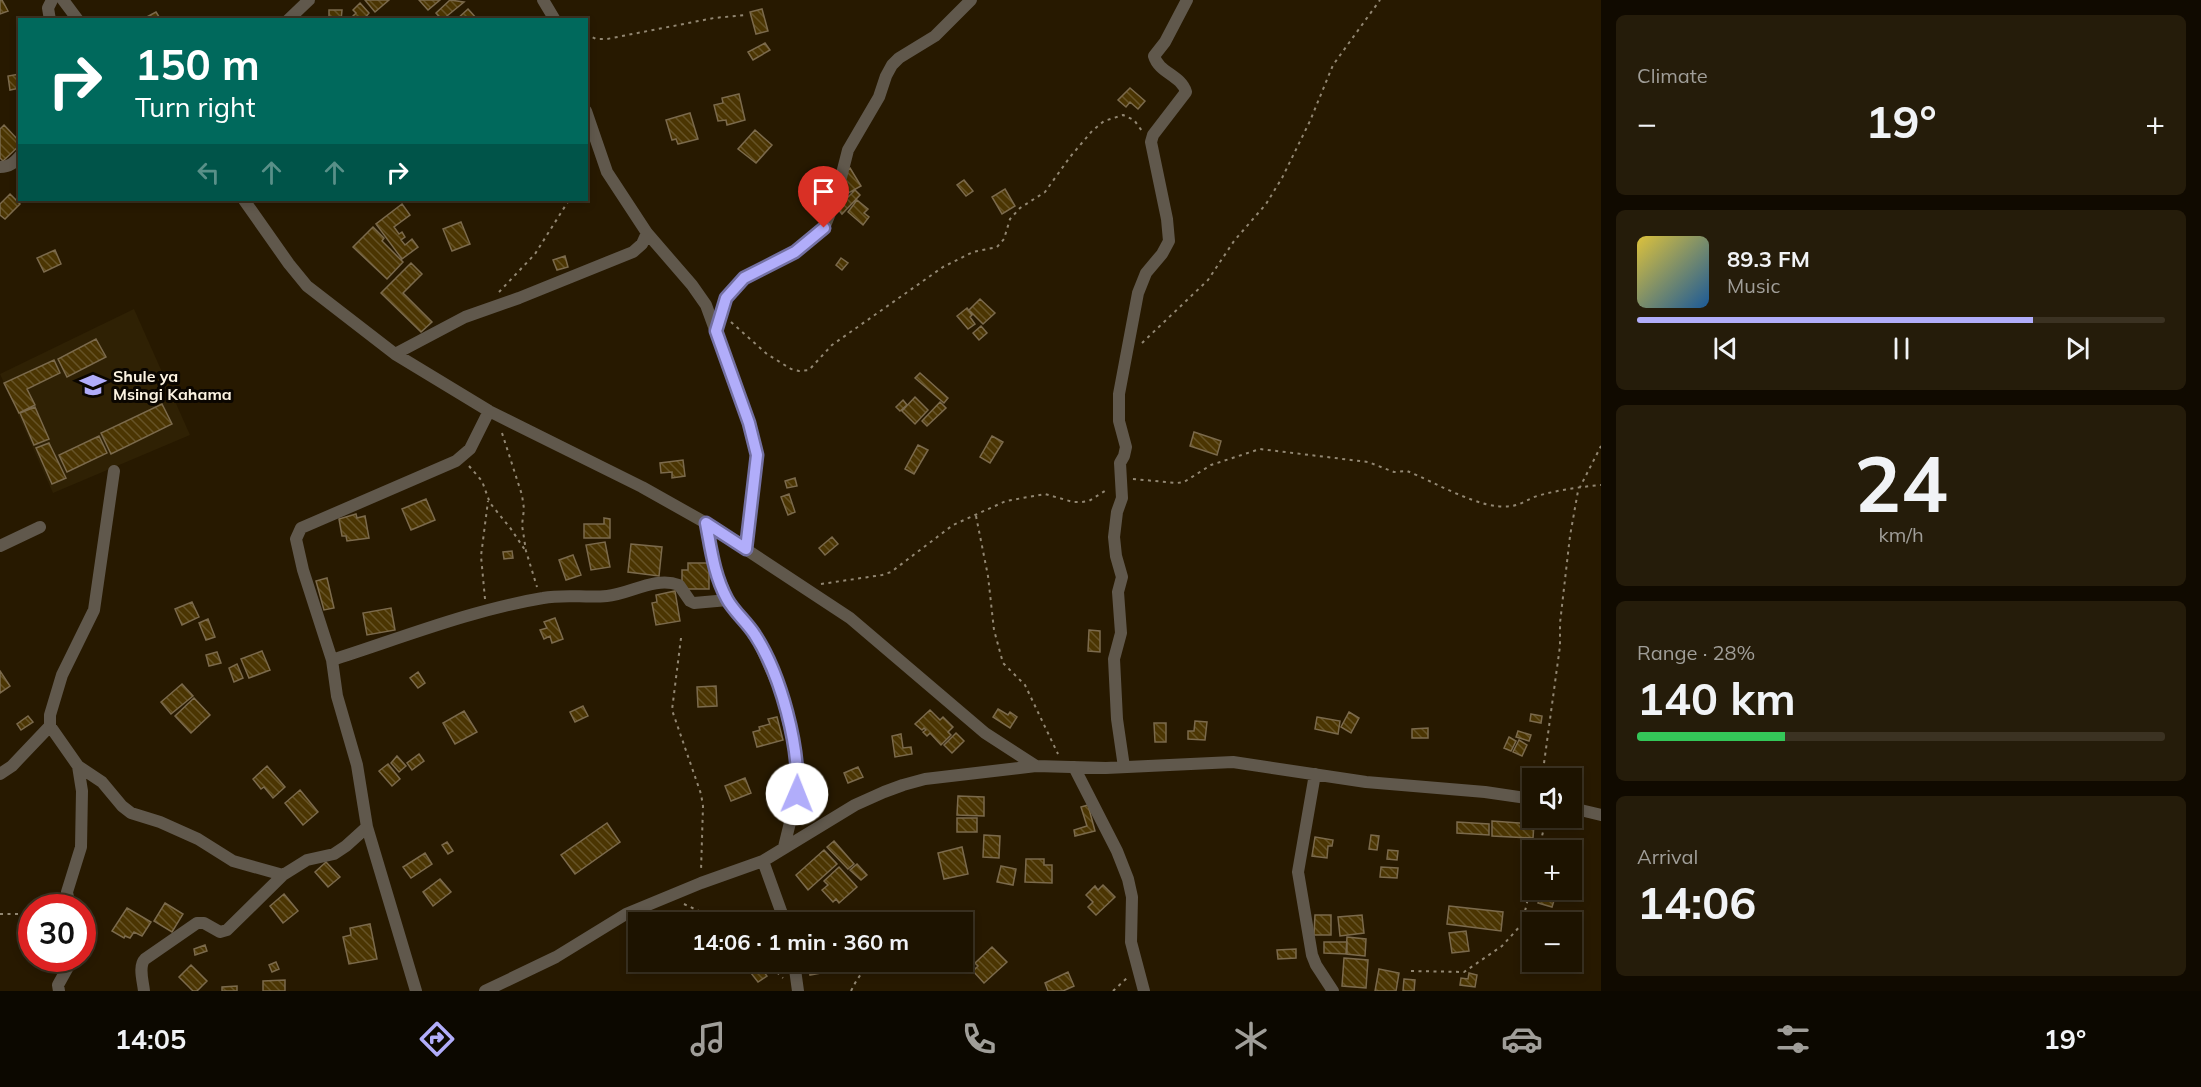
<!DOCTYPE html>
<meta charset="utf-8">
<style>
body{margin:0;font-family:Mulish,sans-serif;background:#251c0a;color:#f1f3f6;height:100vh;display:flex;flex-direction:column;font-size:22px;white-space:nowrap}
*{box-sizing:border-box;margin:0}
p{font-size:20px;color:#a09e99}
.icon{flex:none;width:33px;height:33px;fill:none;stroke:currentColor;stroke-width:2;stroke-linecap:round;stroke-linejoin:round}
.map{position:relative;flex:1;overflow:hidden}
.drawer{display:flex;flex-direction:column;gap:15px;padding:15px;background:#100a00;width:600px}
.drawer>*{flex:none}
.top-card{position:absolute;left:18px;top:18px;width:570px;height:183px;border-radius:0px;box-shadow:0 3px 9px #0003,0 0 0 2px #3b3222;background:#00695c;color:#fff;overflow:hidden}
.fabs{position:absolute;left:1522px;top:768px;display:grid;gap:12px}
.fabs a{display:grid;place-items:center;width:60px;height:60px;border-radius:0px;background:#1d1300;box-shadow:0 3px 9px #0003,0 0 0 2px #3b3222;font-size:30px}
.speed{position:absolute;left:18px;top:894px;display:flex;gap:12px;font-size:30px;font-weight:700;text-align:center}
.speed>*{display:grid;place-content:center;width:78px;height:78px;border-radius:50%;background:#1d1300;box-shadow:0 3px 9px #0003,0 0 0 2px #3b3222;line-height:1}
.speed .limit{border:9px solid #d22;background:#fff;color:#111}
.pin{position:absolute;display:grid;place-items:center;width:51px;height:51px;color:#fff;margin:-62px -26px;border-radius:50% 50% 50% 0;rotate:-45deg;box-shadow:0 0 6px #0007}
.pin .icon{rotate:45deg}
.me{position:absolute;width:66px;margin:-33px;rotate:1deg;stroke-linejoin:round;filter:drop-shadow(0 0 4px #0008)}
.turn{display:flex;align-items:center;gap:21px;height:126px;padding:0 18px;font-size:27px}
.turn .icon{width:78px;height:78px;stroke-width:2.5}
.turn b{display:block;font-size:42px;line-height:51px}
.lanes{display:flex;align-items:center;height:57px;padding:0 18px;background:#0003;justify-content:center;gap:30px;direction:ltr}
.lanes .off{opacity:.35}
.big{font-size:45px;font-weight:700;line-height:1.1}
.drawer .tile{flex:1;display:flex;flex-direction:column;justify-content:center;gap:9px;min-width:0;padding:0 21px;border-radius:9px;background:#251c0a}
.drawer .dial{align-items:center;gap:0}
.dial b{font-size:78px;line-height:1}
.song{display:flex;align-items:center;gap:18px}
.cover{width:72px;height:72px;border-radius:9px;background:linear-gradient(135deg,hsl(50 70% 55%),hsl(210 70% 35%))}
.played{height:6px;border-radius:3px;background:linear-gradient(90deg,#b1adfa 75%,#3b3222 75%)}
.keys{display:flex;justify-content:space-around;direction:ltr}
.heat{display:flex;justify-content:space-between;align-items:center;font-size:33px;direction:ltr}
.charge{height:9px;border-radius:4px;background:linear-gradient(90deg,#34c759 28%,#3b3222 0)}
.trip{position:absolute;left:628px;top:912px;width:345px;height:60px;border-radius:0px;background:#1d1300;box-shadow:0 3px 9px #0003,0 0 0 2px #3b3222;font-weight:700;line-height:60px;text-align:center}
.menu{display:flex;height:96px;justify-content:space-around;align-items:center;background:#0c0800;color:#a09e99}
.menu .icon{width:42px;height:42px}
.menu .current{color:#b1adfa}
.menu b{font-size:27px;color:#f1f3f6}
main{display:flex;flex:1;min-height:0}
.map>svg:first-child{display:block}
</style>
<main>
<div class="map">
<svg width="1601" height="991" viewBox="0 0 1601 991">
<defs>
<pattern id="building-back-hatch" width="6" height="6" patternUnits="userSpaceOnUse" patternTransform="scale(1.5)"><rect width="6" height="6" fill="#4b3502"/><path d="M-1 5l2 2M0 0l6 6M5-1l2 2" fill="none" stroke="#665327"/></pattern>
</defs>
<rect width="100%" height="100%" fill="#271900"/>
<path fill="#2f2104" d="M134 309 190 435 53 493 0 374Z"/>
<path fill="url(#building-back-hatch)" stroke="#7b6a4c" stroke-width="1.5" d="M0 0H2L8 11 0 14Z
M365 0H389L375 12Z
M419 0H440L428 10Z
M450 0 464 2 442 20 436 13Z
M360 3 369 13 363 20H349L356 13 353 10Z
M468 9 478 20H456Z
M762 9 768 31 756 34 750 12Z
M329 10H342L341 20H329Z
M156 12 161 20H143V19Z
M765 43 770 50 753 60 748 52Z
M20 74V88L10 90 8 76Z
M1130 88 1145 101 1138 109 1130 102 1126 107 1118 100Z
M739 94 745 120 727 125 726 120 718 121 714 105 723 103 722 98Z
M690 113 698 139 678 144 676 139 672 140 666 120Z
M4 125 20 142V145L3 161 0 158V129Z
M755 130 772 145 756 163 738 149Z
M850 168 861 186 843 196 833 178Z
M964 180 973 191 966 196 957 185Z
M1005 189 1015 206 1002 214 992 197Z
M855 190 860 195 842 214 837 208Z
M10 194 20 204 5 219 0 215V204Z
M857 200 868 209 864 213 869 217 863 225 848 212Z
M402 204 410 215 394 227 399 234 402 232 405 237 401 240 405 245 412 239 418 247 402 259 376 224Z
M461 222 470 244 452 251 443 229Z
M373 227 384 238 382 241 403 262 387 279 353 247Z
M55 250 61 264 44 272 37 258Z
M565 256 568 267 557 270 553 260Z
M841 258 848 263 842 270 836 265Z
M411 263 422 274 403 293 432 322 421 332 381 293Z
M980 299 995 313 983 324 969 310Z
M967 308 972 315 970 317 975 324 968 329 957 316Z
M981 326 987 333 979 340 973 333Z
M96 339 106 357 67 377 58 359Z
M54 360 60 373 27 389 35 405 19 413 4 383Z
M920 373 948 398 944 403 915 378Z
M915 397 928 410 915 424 902 411Z
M903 400 907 405 900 411 896 407Z
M940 402 946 408 927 426 922 421Z
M162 404 172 424 111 454 101 433Z
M35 407 49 439 34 445 20 413Z
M1194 432 1221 441 1217 455 1190 446Z
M99 436 107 453 67 472 59 455Z
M992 436 1003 442 990 463 980 457Z
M49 443 66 478 52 484 36 448Z
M918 445 928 450 914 474 905 469Z
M683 460 685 476 672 478V472L661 473 660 463Z
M795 478 797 486 787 488 785 481Z
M789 494 795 512 788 515 781 497Z
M426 499 435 520 411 530 402 509Z
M356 514 357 518 365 516 369 538 347 541 346 536H342L339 519Z
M604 518 610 519V538H584V524H604Z
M832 537 838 544 825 555 819 548Z
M605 542 610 567 591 570 586 545Z
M631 544 662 547 659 576 628 572Z
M512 551 513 558 504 559 503 552Z
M573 555 581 575 566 580 559 560Z
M688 563H709V589H682V570H688Z
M327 578 334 608 324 610 316 581Z
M675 591 680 621 656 625 652 603 657 602 656 595Z
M192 602 199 617 182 625 175 609Z
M391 608 395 630 367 635 363 613Z
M555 618 563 639 552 643 550 636 544 639 540 630 547 628 544 622Z
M208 619 215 637 206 640 199 623Z
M1089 630 1100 631V652L1088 651Z
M262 651 270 670 249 678 241 659Z
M217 652 221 663 209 666 206 655Z
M237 664 243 678 234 682 229 668Z
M0 671 10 686 0 693Z
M418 672 425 683 418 688 410 678Z
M182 684 193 696 171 714 161 702Z
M716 686 717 706 698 707 697 687Z
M194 698 210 715 191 733 175 716Z
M583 706 588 716 575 722 570 712Z
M998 709 1008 715 1010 712 1017 717 1010 728 993 717Z
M930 710 940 720 943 717 953 727 948 732 951 735 941 745 930 733 927 736 923 732 926 730 924 728 922 730 915 724Z
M464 711 477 732 455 744 443 723Z
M1349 712 1359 718 1351 733 1341 727Z
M1531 714 1542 716 1541 723 1530 721Z
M28 716 33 722 21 730 17 724Z
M777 717 783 740 757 747 753 732 760 730 759 727 770 724 768 719Z
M1317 717 1340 721 1338 734 1315 729Z
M1195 721 1207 722 1205 740 1188 739V731H1194Z
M1154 723H1166V742H1155Z
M1428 728V738H1412V729Z
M1518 731 1531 735 1529 741 1516 737Z
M956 733 964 741 952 753 944 745Z
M901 734 903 748 911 747 912 754 895 757 892 736Z
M1509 737 1516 741 1511 751 1504 748Z
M1519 740 1527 745 1522 756 1513 752Z
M419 754 424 761 412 770 407 763Z
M397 756 406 766 399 772 391 763Z
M388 764 400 779 392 786 379 771Z
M267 766 285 787 273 798 264 787 261 789 253 779Z
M858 767 863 777 848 783 844 773Z
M745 778 751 793 731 801 725 786Z
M300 790 318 812 303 825 285 803Z
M958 796 984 797V816L957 815Z
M1088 805 1095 831 1075 836 1074 830 1087 826 1081 807Z
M957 818H977V832H957Z
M1492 821 1534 824 1533 838 1492 836Z
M1457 822 1489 824V835L1457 833Z
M607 823 620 842 575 874 561 855Z
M984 835 1000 836 999 858 983 857Z
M1371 835 1379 836 1377 850 1369 849Z
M1315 837 1333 840 1332 846H1328L1327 858 1312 856Z
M834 841 854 864 848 869 827 847Z
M447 842 453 851 448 854 442 845Z
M962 847 968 874 944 879 938 853Z
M824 850 837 864 808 890 796 875Z
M1388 850 1398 851 1397 860 1387 859Z
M425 853 432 864 411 878 403 867Z
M1026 859H1044V865H1052V883L1025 882Z
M326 862 340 877 328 887 315 872Z
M857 864 867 875 861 880 850 870Z
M1001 866 1016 869 1013 885 997 882Z
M839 867 857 887 839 903 836 899 833 902 822 890 828 885 824 881Z
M1381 867 1398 868 1397 878 1380 877Z
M440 879 451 892 433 906 423 892Z
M1103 885 1115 897 1096 915 1088 907 1093 902 1086 895 1095 886 1098 890Z
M1542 890 1556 894 1552 907 1538 903Z
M284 894 298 911 283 923 270 906Z
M165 903 183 914 172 932 154 921Z
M1449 906 1503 912 1501 931 1447 924Z
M127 908 151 922 142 936 134 932 130 938 125 936 124 938 112 931Z
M842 912 844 922H816L815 918Z
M1315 915H1331V935H1314Z
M1362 915 1364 933 1340 936 1338 917Z
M370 924 377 959 349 964 343 937 351 935 350 928Z
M1466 931 1469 951 1452 953 1449 933Z
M1347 937 1366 939 1365 956 1346 954Z
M1324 942H1347V954L1324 953Z
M205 945 207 951 195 955 194 949Z
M992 947 1007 962 984 983 973 971 978 966 975 963Z
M1296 949V958L1278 959 1277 950Z
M1344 958 1368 960 1366 988 1342 986Z
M1572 958 1579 959 1576 969 1560 965V962H1572Z
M276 962 279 969 272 972 269 965Z
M719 962H744L745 965 727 970 726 967 720 968Z
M756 962 767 976 758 982 747 968Z
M808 962H830L832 971 810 975Z
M191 965 207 981 197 991H193L179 977Z
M1379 969 1399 973 1396 991H1375Z
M1068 972 1074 986 1063 991H1048L1045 983Z
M1469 973 1477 975 1475 987 1460 985 1461 978 1468 979Z
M1404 979 1415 980 1414 991H1403Z
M285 980V991H263V981Z
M237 986V991H222V987Z"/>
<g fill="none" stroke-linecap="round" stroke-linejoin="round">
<path stroke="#928772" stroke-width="2" stroke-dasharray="3 4.5" stroke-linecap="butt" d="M586 34 596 39H607L714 18 745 15
M499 292 535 254 569 200
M731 322 767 354 791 369 799 371 809 370 832 345 943 267 973 252 997 247 1004 239 1010 219 1020 208 1045 192 1070 157 1092 131 1104 121 1123 115 1134 120 1142 131
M1142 343 1208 280 1234 241 1266 204 1282 178 1310 121 1333 65 1380 0
M502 433 522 495 524 509 522 525 526 551 537 587
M469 466 482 481 490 503 511 529 525 550
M1133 479 1177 483 1184 482 1211 465 1260 449 1368 462 1394 472 1407 471C1435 482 1482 511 1511 506 1521 505 1528 499 1537 496 1558 490 1579 487 1601 485
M976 516 988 576 994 630 1003 663 1025 685 1058 754
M821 584 882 575 891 572 953 525 1006 501 1045 494 1073 502H1082L1089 501 1108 489
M485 599 481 556 488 501
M681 638 672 710 701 794 703 806 701 871
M1542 778 1560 646V623L1570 536 1578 491 1601 446
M1539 850 1546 818
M684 904 722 922
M42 908 57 898
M0 914H21L32 911
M963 952H965
M766 962 783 978
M1411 971 1464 972 1502 946 1522 924 1533 877
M851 991C861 971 865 967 887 962
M1113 991 1127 978"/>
<path stroke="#60584c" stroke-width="12" d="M63 0 78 20
M543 0 555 20
M50 20 48 8 52 0
M288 20 309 0
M586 111 607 172 647 233 692 285 706 305 749 423 757 455 746 549
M0 167C9 167 14 163 20 156
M244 200 289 264 307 286 395 354 489 411 642 487 706 523 850 618 985 733 1036 766 1106 768 1233 762 1366 782 1485 792 1533 799
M716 331 726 298 745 278 795 252 824 228 835 201 848 150 879 97 886 76 892 65 899 58 935 36 971 0
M395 354 465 317 519 298 633 252 642 244 647 233
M706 523 715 568 728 600 756 636 781 692 797 759V794L784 847
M0 546 40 527
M332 660C401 638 471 610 543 598 564 594 586 598 607 596 630 594 655 576 679 585L690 601 694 603 728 600
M78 766 102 782 122 806 131 813 160 822 198 839 233 861 283 875
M1074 767 1117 851 1128 879 1132 897 1131 942 1144 991
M1124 767 1117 719 1114 659 1121 633 1118 592 1122 577 1116 556 1114 537 1117 512 1122 498 1120 463 1124 456 1126 447 1119 421V394L1138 293 1146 273 1162 254 1169 241 1167 219 1151 142 1153 135 1186 92C1181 75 1159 73 1154 56L1165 42 1187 0
M0 774 12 766 50 726
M1315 774 1298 872 1312 955 1316 965 1333 991
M1572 808 1601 815
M763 861 785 922
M70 908 67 892 81 847 82 791 78 766 50 726V715L62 675 94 610 114 471
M794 962 798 991
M59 991 58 985 73 958
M144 991C143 981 138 966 145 959L197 923H204L220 932 227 930 283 875 307 860 334 854 346 846 367 827
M416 991 367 827 357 765 337 696 332 660 303 570 296 539 301 528 308 525 456 461 470 449 489 411
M485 991 556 957 626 914 701 883 763 861 855 805 884 792 903 785 925 779 1036 766"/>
</g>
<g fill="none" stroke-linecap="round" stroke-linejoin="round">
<g stroke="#7370a2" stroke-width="15">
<path id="route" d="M797 794C800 747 781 675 755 635 747 622 734 612 727 599 714 575 711 549 706 523L746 549 757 455 749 423 716 331 726 298 744 278 795 252 824 228"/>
</g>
<use href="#route" stroke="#b1adfa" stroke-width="10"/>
</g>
<defs>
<g id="school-bare" transform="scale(2.07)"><path d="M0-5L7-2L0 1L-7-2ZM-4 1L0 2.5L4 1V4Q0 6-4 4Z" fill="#b1adfa" stroke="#0b0600" stroke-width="2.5" paint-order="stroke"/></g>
</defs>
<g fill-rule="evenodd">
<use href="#school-bare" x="93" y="385"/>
</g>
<g text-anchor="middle" stroke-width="6" stroke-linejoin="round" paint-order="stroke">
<g font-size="16" font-weight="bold" fill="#fcf3e2" stroke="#0b0600" text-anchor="start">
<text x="113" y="382">Shule ya<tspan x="113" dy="18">Msingi Kahama</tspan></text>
</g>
</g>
</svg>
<div class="fabs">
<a><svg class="icon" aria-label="sound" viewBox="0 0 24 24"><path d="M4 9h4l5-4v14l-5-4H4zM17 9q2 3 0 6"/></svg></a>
<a>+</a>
<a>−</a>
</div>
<div class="speed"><div class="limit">30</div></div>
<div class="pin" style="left:824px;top:228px;background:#d93025"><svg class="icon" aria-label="arrive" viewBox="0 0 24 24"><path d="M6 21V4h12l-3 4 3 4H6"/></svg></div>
<svg class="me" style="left:797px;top:794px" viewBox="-20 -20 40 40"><circle r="19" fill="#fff"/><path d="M0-13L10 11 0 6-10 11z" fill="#b1adfa"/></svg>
<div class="trip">14:06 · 1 min · 360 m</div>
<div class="top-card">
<div class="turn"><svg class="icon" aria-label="right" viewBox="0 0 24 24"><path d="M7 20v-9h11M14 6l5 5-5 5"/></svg><div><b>150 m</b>Turn right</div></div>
<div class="lanes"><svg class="icon off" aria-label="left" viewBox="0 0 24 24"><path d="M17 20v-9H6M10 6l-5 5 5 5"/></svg><svg class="icon off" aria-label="ahead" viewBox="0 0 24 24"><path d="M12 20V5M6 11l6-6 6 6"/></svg><svg class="icon off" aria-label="ahead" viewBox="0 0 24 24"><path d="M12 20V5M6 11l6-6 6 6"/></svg><svg class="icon" aria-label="right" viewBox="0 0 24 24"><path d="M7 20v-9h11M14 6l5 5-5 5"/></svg></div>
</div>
</div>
<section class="drawer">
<div class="tile"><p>Climate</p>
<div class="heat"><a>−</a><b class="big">19°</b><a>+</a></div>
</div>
<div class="tile">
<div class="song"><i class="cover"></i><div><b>89.3 FM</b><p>Music</p></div></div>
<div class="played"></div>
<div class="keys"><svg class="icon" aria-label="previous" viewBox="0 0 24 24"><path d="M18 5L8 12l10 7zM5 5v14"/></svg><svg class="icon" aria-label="pause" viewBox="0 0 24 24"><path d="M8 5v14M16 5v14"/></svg><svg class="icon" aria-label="next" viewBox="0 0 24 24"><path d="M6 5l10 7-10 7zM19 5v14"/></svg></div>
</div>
<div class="tile dial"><b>24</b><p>km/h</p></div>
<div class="tile"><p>Range · 28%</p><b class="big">140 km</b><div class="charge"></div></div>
<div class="tile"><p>Arrival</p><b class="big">14:06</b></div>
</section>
</main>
<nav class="menu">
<b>14:05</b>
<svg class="icon current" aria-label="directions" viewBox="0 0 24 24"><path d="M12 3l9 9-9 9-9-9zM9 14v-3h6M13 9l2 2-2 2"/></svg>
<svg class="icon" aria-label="music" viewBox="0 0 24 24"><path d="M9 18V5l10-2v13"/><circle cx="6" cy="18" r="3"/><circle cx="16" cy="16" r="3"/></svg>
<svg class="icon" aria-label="phone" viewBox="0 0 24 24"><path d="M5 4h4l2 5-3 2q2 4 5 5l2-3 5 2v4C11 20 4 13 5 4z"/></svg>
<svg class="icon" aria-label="climate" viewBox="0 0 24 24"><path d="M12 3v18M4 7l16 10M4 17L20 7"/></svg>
<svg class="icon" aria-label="car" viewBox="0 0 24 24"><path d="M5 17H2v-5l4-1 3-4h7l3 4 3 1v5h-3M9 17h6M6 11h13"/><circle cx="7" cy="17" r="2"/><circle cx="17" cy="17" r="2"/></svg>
<svg class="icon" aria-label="filters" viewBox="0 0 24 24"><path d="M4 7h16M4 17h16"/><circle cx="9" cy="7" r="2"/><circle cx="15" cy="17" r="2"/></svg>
<b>19°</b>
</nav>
